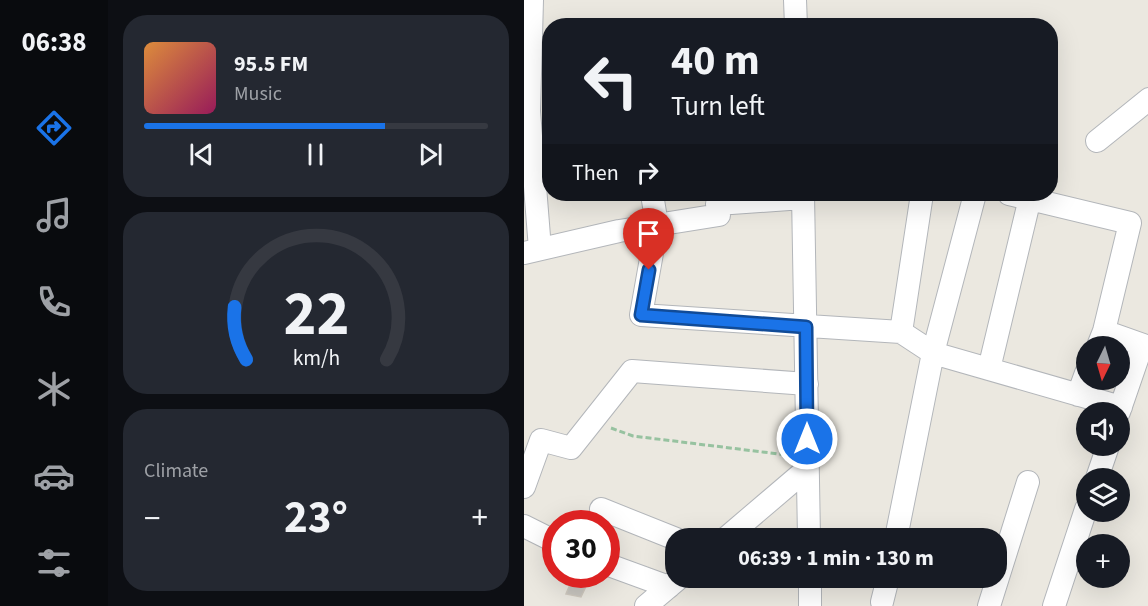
<!DOCTYPE html>
<meta charset="utf-8">
<style>
body{margin:0;font-family:"Source Sans 3",sans-serif;background:#242831;color:#f1f3f6;height:100vh;display:flex;flex-direction:column;font-size:22px;white-space:nowrap}
*{box-sizing:border-box;margin:0}
p{font-size:20px;color:#9ea1a6}
.icon{flex:none;width:33px;height:33px;fill:none;stroke:currentColor;stroke-width:2;stroke-linecap:round;stroke-linejoin:round}
.map{position:relative;flex:1;overflow:hidden}
.panel{display:flex;flex-direction:column;gap:15px;padding:15px;background:#0d0f14;width:416px}
.panel>*{flex:none}
.guide{position:absolute;left:18px;top:18px;width:516px;height:183px;border-radius:24px;box-shadow:0 6px 24px #0002;background:#171b24;color:#f1f3f6;overflow:hidden}
.needle{width:39px;rotate:185deg}
.buttons{position:absolute;left:552px;top:336px;display:grid;gap:12px}
.buttons a{display:grid;place-items:center;width:54px;height:54px;border-radius:50%;background:#171b24;box-shadow:0 6px 24px #0002;font-size:30px}
.speed{position:absolute;left:18px;top:510px;display:flex;gap:12px;font-size:30px;font-weight:700;text-align:center}
.speed>*{display:grid;place-content:center;width:78px;height:78px;border-radius:50%;background:#171b24;box-shadow:0 6px 24px #0002;line-height:1}
.speed .limit{border:9px solid #d22;background:#fff;color:#111}
.pin{position:absolute;display:grid;place-items:center;width:51px;height:51px;color:#fff;margin:-62px -26px;border-radius:50% 50% 50% 0;rotate:-45deg;box-shadow:0 0 6px #0007}
.pin .icon{rotate:45deg}
.me{position:absolute;width:66px;margin:-33px;rotate:0deg;stroke-linejoin:round;filter:drop-shadow(0 0 4px #0008)}
.turn{display:flex;align-items:center;gap:21px;height:126px;padding:0 30px;font-size:27px}
.turn .icon{width:78px;height:78px;stroke-width:2.5}
.turn b{display:block;font-size:42px;line-height:51px}
.then{display:flex;align-items:center;height:57px;padding:0 30px;background:#0003;gap:12px;font-size:22px}
.big{font-size:45px;font-weight:700;line-height:1.1}
.panel .widget{flex:1;display:flex;flex-direction:column;justify-content:center;gap:9px;min-width:0;padding:0 21px;border-radius:24px;background:#242831}
.panel .dial{align-items:center;gap:0}
.dial svg{height:156px;overflow:visible;fill:none;stroke:#363941;stroke-width:7;stroke-linecap:round;text-anchor:middle}
.dial text{fill:#f1f3f6;stroke:none}
.song{display:flex;align-items:center;gap:18px}
.cover{width:72px;height:72px;border-radius:9px;background:linear-gradient(135deg,hsl(30 70% 55%),hsl(330 70% 35%))}
.played{height:6px;border-radius:3px;background:linear-gradient(90deg,#1a73e8 70%,#363941 70%)}
.keys{display:flex;justify-content:space-around;direction:ltr}
.heat{display:flex;justify-content:space-between;align-items:center;font-size:33px;direction:ltr}
.trip{position:absolute;left:141px;top:528px;width:342px;height:60px;border-radius:24px;background:#171b24;box-shadow:0 6px 24px #0002;font-weight:700;line-height:60px;text-align:center}
main{display:flex;flex:1;min-height:0}
.tabs{display:flex;flex-direction:column;width:108px;justify-content:space-around;align-items:center;background:#090b0e;color:#9ea1a6}
.tabs .icon{width:42px;height:42px}
.tabs .selected{color:#1a73e8}
.tabs b{font-size:27px;color:#f1f3f6}
.map>svg:first-child{display:block}
</style>
<main>
<nav class="tabs">
<b>06:38</b>
<svg class="icon selected" aria-label="directions" viewBox="0 0 24 24"><path d="M12 3l9 9-9 9-9-9zM9 14v-3h6M13 9l2 2-2 2"/></svg>
<svg class="icon" aria-label="music" viewBox="0 0 24 24"><path d="M9 18V5l10-2v13"/><circle cx="6" cy="18" r="3"/><circle cx="16" cy="16" r="3"/></svg>
<svg class="icon" aria-label="phone" viewBox="0 0 24 24"><path d="M5 4h4l2 5-3 2q2 4 5 5l2-3 5 2v4C11 20 4 13 5 4z"/></svg>
<svg class="icon" aria-label="climate" viewBox="0 0 24 24"><path d="M12 3v18M4 7l16 10M4 17L20 7"/></svg>
<svg class="icon" aria-label="car" viewBox="0 0 24 24"><path d="M5 17H2v-5l4-1 3-4h7l3 4 3 1v5h-3M9 17h6M6 11h13"/><circle cx="7" cy="17" r="2"/><circle cx="17" cy="17" r="2"/></svg>
<svg class="icon" aria-label="filters" viewBox="0 0 24 24"><path d="M4 7h16M4 17h16"/><circle cx="9" cy="7" r="2"/><circle cx="15" cy="17" r="2"/></svg>
</nav>
<section class="panel">
<div class="widget">
<div class="song"><i class="cover"></i><div><b>95.5 FM</b><p>Music</p></div></div>
<div class="played"></div>
<div class="keys"><svg class="icon" aria-label="previous" viewBox="0 0 24 24"><path d="M18 5L8 12l10 7zM5 5v14"/></svg><svg class="icon" aria-label="pause" viewBox="0 0 24 24"><path d="M8 5v14M16 5v14"/></svg><svg class="icon" aria-label="next" viewBox="0 0 24 24"><path d="M6 5l10 7-10 7zM19 5v14"/></svg></div>
</div>
<div class="widget dial"><svg viewBox="0 0 100 80">
<path d="M14 69A42 42 0 1 1 86 69"/>
<path d="M14 69A42 42 0 0 1 8 42" stroke="#1a73e8"/>
<text x="50" y="56" font-size="32" font-weight="700">22</text>
<text x="50" y="72" font-size="11">km/h</text>
</svg></div>
<div class="widget"><p>Climate</p>
<div class="heat"><a>−</a><b class="big">23°</b><a>+</a></div>
</div>
</section>
<div class="map">
<svg width="625" height="606" viewBox="0 0 625 606">
<rect width="100%" height="100%" fill="#ebe8e0"/>
<path fill="#c8c5bf" stroke="#cfc9bf" stroke-width="1.5" d="M50 575 65 580 57 597 42 594Z"/>
<g fill="none" stroke-linecap="round" stroke-linejoin="round">
<g stroke="#b3b6ba" stroke-width="24">
<path id="minor" d="M8 0 5 111 16 249
M271 0 272 26
M573 141 625 99
M128 194 133 225 117 315 377 332 409 353 372 538
M279 194 285 538
M451 194 409 353 597 407
M485 194 606 223 580 331 574 346
M0 253 95 231 195 215 193 204 279 198
M580 331 625 347
M377 332 398 194
M465 369 506 198
M554 395 562 373
M595 412 618 345
M573 478 584 446
M0 487 17 440 47 448 108 371 283 384
M77 509 152 539
M0 526 32 542
M202 538 283 469
M82 564 145 587
M286 578V606
M358 602 364 578
M122 606 155 578
M465 606 504 482
M530 606 562 509"/>
</g>
<path stroke="#97c2a0" stroke-width="3" stroke-dasharray="6 3" stroke-linecap="butt" d="M87 428 109 436 263 455"/>
<use href="#minor" stroke="#fff" stroke-width="22"/>
</g>
<g fill="none" stroke-linecap="round" stroke-linejoin="round">
<g stroke="#114b97" stroke-width="15">
<path id="route" d="M125 270 117 315 282 327 283 439"/>
</g>
<use href="#route" stroke="#1a73e8" stroke-width="10"/>
</g>
</svg>
<div class="buttons">
<a><svg class="needle" viewBox="-14 -14 28 28"><path d="M0-13l5 13h-10z" fill="#e53935"/><path d="M0 13l5-13h-10z" fill="#9ea1a6"/></svg></a>
<a><svg class="icon" aria-label="sound" viewBox="0 0 24 24"><path d="M4 9h4l5-4v14l-5-4H4zM17 9q2 3 0 6"/></svg></a>
<a><svg class="icon" aria-label="layers" viewBox="0 0 24 24"><path d="M12 4l9 5-9 5-9-5zM3 14l9 5 9-5"/></svg></a>
<a>+</a>
</div>
<div class="speed"><div class="limit">30</div></div>
<div class="pin" style="left:125px;top:270px;background:#d93025"><svg class="icon" aria-label="arrive" viewBox="0 0 24 24"><path d="M6 21V4h12l-3 4 3 4H6"/></svg></div>
<svg class="me" style="left:283px;top:439px" viewBox="-20 -20 40 40"><circle r="17" fill="#1a73e8" stroke="#fff" stroke-width="3"/><path d="M0-11L8 9 0 5-8 9z" fill="#fff"/></svg>
<div class="trip">06:39 · 1 min · 130 m</div>
<div class="guide">
<div class="turn"><svg class="icon" aria-label="left" viewBox="0 0 24 24"><path d="M17 20v-9H6M10 6l-5 5 5 5"/></svg><div><b>40 m</b>Turn left</div></div>
<div class="then">Then<svg class="icon" aria-label="right" viewBox="0 0 24 24"><path d="M7 20v-9h11M14 6l5 5-5 5"/></svg></div>
</div>
</div>
</main>
